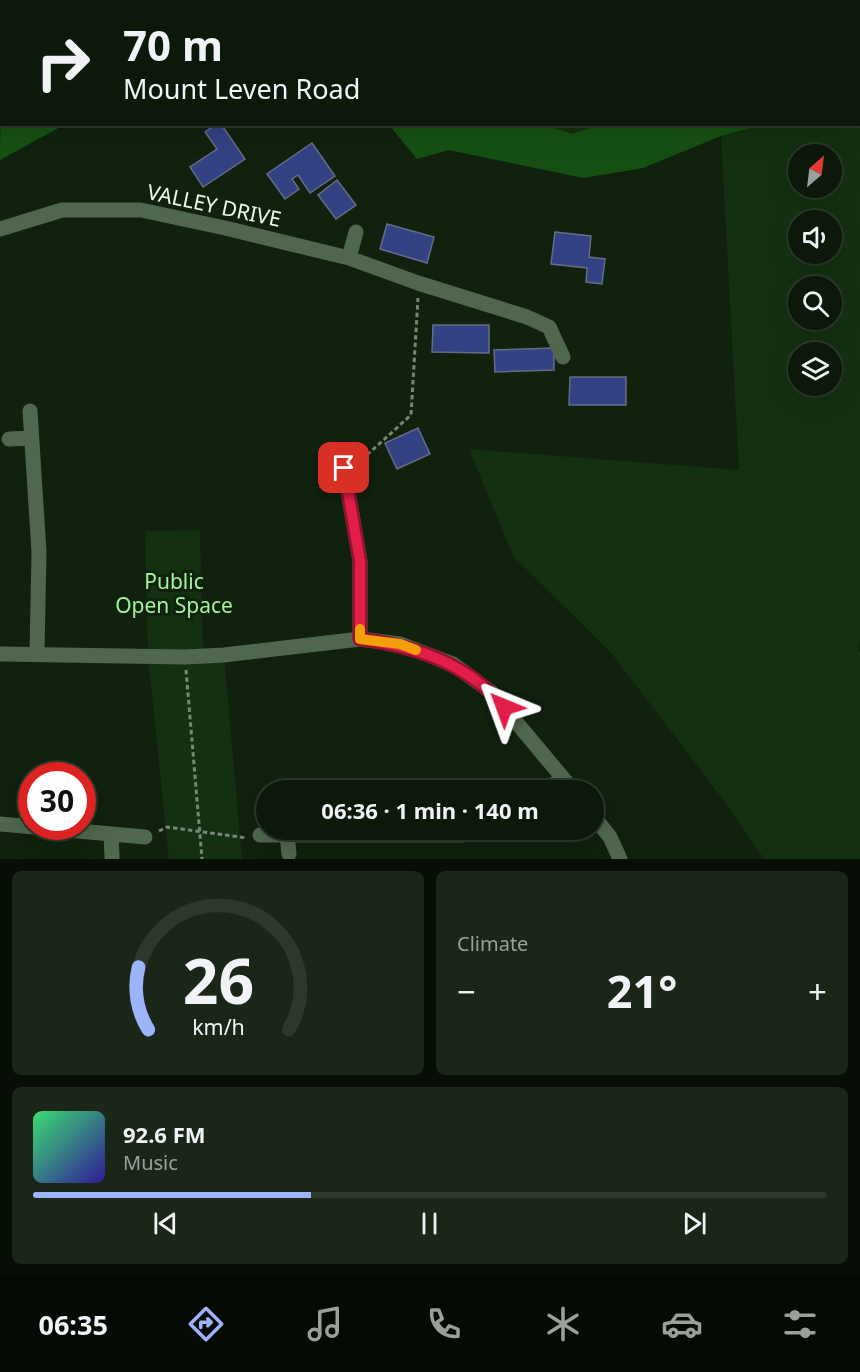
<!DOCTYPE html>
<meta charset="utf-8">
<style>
body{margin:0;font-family:"Noto Sans",sans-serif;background:#1a2618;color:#f1f3f6;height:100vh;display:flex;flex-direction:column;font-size:22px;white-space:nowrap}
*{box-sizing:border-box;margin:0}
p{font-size:20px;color:#9aa09c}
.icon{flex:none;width:33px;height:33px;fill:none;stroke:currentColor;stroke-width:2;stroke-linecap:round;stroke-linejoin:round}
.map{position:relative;height:859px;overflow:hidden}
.details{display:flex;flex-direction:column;gap:12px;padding:12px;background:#070e06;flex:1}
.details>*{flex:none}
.top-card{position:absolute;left:0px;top:0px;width:861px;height:126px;box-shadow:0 6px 24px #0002,0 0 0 2px #2c382b;background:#0c190a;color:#f1f3f6;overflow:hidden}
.needle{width:39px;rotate:28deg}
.tools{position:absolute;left:788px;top:144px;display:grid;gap:12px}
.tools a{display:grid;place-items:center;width:54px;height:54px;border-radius:50%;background:#0c190a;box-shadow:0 6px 24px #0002,0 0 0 2px #2c382b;font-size:30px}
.speed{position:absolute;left:18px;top:762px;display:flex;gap:12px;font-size:30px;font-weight:700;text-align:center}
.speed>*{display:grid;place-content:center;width:78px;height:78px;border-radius:50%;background:#0c190a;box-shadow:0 6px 24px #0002,0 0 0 2px #2c382b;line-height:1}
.speed .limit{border:9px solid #d22;background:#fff;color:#111}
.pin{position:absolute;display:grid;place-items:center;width:51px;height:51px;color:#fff;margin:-26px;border-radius:12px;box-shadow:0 3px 9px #0006}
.me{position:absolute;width:66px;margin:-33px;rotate:316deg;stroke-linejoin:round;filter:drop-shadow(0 0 4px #0008)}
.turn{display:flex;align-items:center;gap:21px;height:126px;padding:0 24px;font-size:27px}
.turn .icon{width:78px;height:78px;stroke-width:2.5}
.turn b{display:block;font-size:42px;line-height:51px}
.big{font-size:45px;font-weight:700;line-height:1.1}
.details .widget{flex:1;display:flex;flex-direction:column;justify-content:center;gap:9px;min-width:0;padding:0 21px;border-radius:9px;background:#1a2618}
.details .dial{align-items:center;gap:0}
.dial svg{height:156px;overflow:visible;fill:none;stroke:#2c382b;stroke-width:7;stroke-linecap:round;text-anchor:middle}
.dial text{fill:#f1f3f6;stroke:none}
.song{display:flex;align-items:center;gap:18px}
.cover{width:72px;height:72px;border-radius:9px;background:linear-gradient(135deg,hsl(140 70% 55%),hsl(250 70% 35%))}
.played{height:6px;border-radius:3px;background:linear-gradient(90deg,#9db4fd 35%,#2c382b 35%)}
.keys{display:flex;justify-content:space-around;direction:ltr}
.heat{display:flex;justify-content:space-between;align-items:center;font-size:33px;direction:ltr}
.details .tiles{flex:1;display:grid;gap:12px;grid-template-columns:1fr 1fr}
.widget:last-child{grid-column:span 2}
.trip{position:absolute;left:256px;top:780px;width:348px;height:60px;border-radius:30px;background:#0c190a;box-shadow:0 6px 24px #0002,0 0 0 2px #2c382b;font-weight:700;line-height:60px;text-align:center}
.menu{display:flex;height:96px;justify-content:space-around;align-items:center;background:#050a04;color:#9aa09c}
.menu .icon{width:42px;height:42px}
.menu .on{color:#9db4fd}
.menu b{font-size:27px;color:#f1f3f6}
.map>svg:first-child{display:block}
</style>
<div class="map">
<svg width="860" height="859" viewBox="0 0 860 859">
<rect width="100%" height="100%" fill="#10210e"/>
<path fill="#133110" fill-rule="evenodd" d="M341 0H860V39V2Z
M860 83V638L858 652H860V859H764L725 802 612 654 513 556 469 449 739 470 721 136 762 125 860 124ZM798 154H831V188H798ZM798 220H831V254H798ZM798 286H831V320H798ZM798 352H831V386H798Z
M544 125H597L572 134Z
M200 530 203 655H224L242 859H169L148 657 145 531Z"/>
<path fill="#155012" d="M71 0H341L342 1H69Z
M1 45 2 124 64 125 0 160Z
M544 124 572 134 597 125H762L721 136 643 168 583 178 449 150 417 159 389 125Z"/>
<path fill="#324283" stroke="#646d87" stroke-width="1.5" d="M217 124H221L245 159 203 187 190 167 217 149 205 132Z
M312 143 335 176 310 193 298 175 292 179 299 189 285 199 267 174Z
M337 180 356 205 336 219 318 195Z
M387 224 434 237 427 263 380 249Z
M555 232 591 236 589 257 605 259 602 284 586 282 587 268 551 264Z
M433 325H489V353L432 352Z
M554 348V370L495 372 494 350Z
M570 377H626V405H569Z
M418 428 430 454 397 469 385 443Z"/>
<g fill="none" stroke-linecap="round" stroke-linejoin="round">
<path stroke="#778676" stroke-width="3" stroke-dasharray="4.5 3" stroke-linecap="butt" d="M386 0 387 2
M17 2 19 0
M796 2V0
M0 11H2
M367 455 411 415 418 298
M186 670 202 859
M159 831 167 827 247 838"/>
<path stroke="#4f674d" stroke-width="15" d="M0 229 62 210H141L225 228 349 258 418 283 527 317 549 327 563 357
M349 258 356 232
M30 411 39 552 37 652
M9 439 31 438
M344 468 360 561V639
M331 471 357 465
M0 654 185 657 224 655 360 639 400 644 453 664 491 692 573 790
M546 790 563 778
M594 817 610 837 620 859
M0 824 145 837
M111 834 112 857
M287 834 289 854
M260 835H462L475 830"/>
</g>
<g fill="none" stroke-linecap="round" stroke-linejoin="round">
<g stroke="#92132f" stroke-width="15">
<path id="route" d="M344 468 360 561V639C415 646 467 663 504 707"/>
</g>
<use href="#route" stroke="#e11d48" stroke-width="10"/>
<path stroke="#f59e0b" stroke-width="10" d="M360 629V639L400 644 416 650"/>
</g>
<g text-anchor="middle" stroke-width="6" stroke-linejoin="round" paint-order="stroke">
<g font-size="21" fill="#edf9ec" stroke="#10210e">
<text transform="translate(214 206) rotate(12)" y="7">VALLEY DRIVE</text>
</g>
<g font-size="21" fill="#a3f39c" stroke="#10210e">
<text x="174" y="589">Public<tspan x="174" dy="24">Open Space</tspan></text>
</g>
</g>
</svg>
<div class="tools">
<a><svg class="needle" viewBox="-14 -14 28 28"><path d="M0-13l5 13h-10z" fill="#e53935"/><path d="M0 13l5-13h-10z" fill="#9aa09c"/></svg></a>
<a><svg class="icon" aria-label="sound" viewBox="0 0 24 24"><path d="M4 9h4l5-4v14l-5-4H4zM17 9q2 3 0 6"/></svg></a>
<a><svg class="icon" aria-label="search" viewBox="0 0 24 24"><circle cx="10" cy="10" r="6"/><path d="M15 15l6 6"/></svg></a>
<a><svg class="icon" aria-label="layers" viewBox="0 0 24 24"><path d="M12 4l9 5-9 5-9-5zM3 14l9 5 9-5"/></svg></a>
</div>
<div class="speed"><div class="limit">30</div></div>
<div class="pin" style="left:344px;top:468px;background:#d93025"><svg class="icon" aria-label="arrive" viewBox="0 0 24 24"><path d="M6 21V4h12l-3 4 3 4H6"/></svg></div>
<svg class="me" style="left:504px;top:707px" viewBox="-20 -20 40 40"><path d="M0-17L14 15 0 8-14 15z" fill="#e11d48" stroke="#fff" stroke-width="4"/></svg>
<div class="trip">06:36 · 1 min · 140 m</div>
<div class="top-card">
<div class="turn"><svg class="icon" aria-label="right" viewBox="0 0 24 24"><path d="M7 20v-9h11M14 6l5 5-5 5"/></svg><div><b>70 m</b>Mount Leven Road</div></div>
</div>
</div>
<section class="details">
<div class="tiles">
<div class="widget dial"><svg viewBox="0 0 100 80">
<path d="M14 69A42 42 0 1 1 86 69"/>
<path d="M14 69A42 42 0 0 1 9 37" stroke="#9db4fd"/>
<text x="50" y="56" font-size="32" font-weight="700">26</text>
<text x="50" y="72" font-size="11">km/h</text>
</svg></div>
<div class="widget"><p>Climate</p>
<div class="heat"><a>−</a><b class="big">21°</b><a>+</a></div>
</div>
<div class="widget">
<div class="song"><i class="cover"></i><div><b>92.6 FM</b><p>Music</p></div></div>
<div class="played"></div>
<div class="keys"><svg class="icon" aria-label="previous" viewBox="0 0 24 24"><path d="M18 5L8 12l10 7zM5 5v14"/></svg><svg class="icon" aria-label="pause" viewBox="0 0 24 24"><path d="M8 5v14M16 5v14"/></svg><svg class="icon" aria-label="next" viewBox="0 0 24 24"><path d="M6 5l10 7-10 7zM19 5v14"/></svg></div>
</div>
</div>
</section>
<nav class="menu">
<b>06:35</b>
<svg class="icon on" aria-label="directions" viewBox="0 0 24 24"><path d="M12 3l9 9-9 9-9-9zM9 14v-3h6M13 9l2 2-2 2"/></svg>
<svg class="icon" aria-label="music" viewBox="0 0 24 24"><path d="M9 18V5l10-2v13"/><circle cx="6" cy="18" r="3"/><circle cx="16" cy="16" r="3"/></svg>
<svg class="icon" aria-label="phone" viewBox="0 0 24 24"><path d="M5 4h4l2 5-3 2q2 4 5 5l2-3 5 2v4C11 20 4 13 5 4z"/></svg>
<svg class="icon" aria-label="climate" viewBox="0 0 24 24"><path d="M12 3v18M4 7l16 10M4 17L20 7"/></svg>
<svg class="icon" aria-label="car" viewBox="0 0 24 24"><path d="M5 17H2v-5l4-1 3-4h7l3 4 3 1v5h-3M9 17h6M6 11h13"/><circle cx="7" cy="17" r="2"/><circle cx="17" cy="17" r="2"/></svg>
<svg class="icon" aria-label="filters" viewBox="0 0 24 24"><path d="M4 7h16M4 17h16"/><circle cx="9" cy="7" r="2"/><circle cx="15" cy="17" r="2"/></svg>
</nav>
